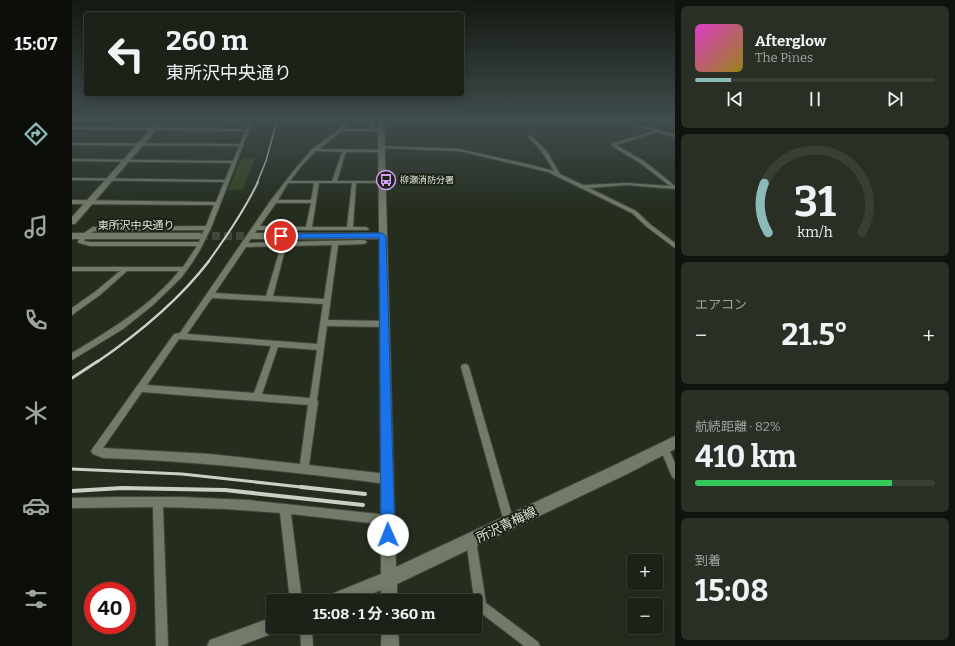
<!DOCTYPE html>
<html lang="ja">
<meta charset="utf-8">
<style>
body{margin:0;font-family:Bitter,"Noto Sans JP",serif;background:#292f24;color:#f1f3f6;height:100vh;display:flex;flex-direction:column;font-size:15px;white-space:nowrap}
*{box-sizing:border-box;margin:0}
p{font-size:13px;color:#a0a4a1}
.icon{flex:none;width:22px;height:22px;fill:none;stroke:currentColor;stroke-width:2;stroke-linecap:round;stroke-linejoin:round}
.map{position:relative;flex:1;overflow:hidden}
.sheet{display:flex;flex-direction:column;gap:6px;padding:6px;background:#0f130d;width:280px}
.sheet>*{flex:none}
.top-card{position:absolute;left:12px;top:12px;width:380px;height:84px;border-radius:4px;box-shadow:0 2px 10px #0003,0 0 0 1px #3a3f36;background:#1c2217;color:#f1f3f6;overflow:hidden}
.fabs{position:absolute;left:555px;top:554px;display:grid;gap:8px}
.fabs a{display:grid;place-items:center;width:36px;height:36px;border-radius:4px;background:#1c2217;box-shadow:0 2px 10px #0003,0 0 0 1px #3a3f36;font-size:20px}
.speed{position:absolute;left:12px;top:582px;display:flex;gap:8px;font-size:20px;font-weight:700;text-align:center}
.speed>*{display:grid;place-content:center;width:52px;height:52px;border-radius:50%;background:#1c2217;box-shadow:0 2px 10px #0003,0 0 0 1px #3a3f36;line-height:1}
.speed .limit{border:6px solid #d22;background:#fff;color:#111}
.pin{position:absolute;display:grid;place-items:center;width:34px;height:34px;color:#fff;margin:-17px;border:2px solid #fff;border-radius:50%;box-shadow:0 1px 4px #0007}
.me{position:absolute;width:44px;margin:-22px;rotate:359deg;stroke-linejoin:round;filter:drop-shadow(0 0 3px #0008)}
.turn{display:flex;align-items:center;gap:14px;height:84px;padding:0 16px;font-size:18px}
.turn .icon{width:52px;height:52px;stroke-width:2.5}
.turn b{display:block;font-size:28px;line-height:34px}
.big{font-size:30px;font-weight:700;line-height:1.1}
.sheet .widget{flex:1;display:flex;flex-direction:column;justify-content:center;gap:6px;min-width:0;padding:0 14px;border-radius:6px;background:#292f24}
.sheet .dial{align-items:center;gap:0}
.dial svg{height:104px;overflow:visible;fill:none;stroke:#3a3f36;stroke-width:7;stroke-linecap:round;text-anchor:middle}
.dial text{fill:#f1f3f6;stroke:none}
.song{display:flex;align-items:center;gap:12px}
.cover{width:48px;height:48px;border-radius:6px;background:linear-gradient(135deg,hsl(310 70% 55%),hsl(50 70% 35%))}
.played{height:4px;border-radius:2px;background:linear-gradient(90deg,#8bbbb9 15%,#3a3f36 15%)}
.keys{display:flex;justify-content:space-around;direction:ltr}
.heat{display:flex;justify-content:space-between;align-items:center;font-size:22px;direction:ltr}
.charge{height:6px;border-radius:3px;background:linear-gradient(90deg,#34c759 82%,#3a3f36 0)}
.trip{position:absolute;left:194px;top:594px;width:216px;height:40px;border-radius:4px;background:#1c2217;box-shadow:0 2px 10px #0003,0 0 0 1px #3a3f36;font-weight:700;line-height:40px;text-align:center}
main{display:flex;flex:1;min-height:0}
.tabs{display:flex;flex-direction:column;width:72px;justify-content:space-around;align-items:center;background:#0b0e09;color:#a0a4a1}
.tabs .icon{width:28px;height:28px}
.tabs .current{color:#8bbbb9}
.tabs b{font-size:18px;color:#f1f3f6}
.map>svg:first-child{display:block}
</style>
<main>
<nav class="tabs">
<b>15:07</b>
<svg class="icon current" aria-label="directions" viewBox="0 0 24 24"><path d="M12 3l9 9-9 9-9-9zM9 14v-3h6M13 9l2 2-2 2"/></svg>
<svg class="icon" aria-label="music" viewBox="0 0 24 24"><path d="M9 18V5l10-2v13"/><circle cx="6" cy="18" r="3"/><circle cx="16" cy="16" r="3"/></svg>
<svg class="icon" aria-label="phone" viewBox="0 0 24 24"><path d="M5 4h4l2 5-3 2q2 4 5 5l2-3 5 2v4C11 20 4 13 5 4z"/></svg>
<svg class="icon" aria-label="climate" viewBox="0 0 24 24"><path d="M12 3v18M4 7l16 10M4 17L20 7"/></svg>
<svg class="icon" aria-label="car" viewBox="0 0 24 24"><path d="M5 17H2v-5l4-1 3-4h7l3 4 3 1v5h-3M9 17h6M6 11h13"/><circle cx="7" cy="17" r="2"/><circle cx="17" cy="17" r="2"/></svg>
<svg class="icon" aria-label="filters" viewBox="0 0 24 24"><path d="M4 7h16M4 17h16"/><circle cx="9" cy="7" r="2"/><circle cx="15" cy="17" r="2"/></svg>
</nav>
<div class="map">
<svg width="603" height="646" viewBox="0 0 603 646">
<rect width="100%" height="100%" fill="#252d1f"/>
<path fill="#344621" d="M183 158 171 189 156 190 169 159Z"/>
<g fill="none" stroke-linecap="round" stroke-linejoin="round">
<path stroke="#41483b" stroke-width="8" stroke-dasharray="8 4" stroke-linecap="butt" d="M128 236H180"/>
<g stroke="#40473b" stroke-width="2">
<path id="street" d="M0 120H4L0 122Z
M177 120H181L139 228 128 250 120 263 109 278 81 305 51 329 0 360V353C38 330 79 306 107 271H55L28 295 0 315V308L24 291 48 271H0V267H111L125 246H18L7 243 6 242 9 235 21 227 134 226 142 205 0 204V200L144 202 152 182 0 180V178L153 180 160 163 0 161V159L161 161 167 146 0 145V143L168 144 173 131 0 129V127L174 129ZM132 230 127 242H18L12 241 14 237 22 231Z
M275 120H279L272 129H299L298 120H302L303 129H309L311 130 309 131H270L247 149 309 150 311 151 309 152H274L265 181H310L312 182 310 183H284L281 227H294L297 229 296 230H185L176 243 292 240 295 242 292 244 266 245 256 320 312 321 314 322 316 324 314 326 312 327 255 326 245 400 246 402 237 465 315 474 318 476 320 479 318 482 315 484C221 472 126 461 31 458L21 454 19 451 21 448 102 334 108 333 199 200 223 169 240 149 264 132ZM244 151 270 152 260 181H218L232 163ZM216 183H242L239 200H206ZM247 183H280L275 227H240ZM204 203H239L234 227 188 226ZM260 245 252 299 201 296 214 246ZM209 246 194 296 143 293 174 247ZM140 298 251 304 245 344 115 334ZM107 339 199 346 182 393 75 385ZM206 347 245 350 238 398 190 394ZM70 392 236 405 228 464 138 454 31 448Z
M547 120H551L603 135V137L585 132 544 145 572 161 603 186V189L555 185 517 188 564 211 579 225 603 243V248L575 227 560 213 476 172 387 151 309 148 307 147 309 146 387 149 455 164 482 171 470 152 456 136 458 135 474 150 488 174 511 185 555 183 598 186 568 163 540 146V144L581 131Z
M393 364 396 365 397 367 442 522 441 526 437 527 433 526 432 522 389 367 390 365Z
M592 444 595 445 603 463V479L600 477 588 448 589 445Z
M44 497H110L176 500 316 515 320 516 321 520 320 524 316 525 219 514 230 601H218L208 513 154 509 91 507 96 646H84L81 507 0 508V498Z
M399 535 403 536 404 540 414 603 466 642 468 646H452L405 610 403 606 394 540 395 536Z
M228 627H240L241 646H229Z"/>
</g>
<g stroke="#40473b" stroke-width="2">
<path id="secondary" d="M87 120H93L3 224H0V217Z
M306 120H312L324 567 545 464 603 436V449L555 474 325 584V601H309V590L283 601H255L257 595 309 574 307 239H180L176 236 180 233H307Z
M0 233H128L132 236 128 239H0Z
M201 617V627H209L207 631 167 646H135L138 640Z
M310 627H326L327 646H309Z"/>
</g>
<use href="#street" fill="#727b6a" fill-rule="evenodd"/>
<use href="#secondary" fill="#727b6a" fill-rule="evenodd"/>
<path stroke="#cad0c6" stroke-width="1.5" d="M185 183 194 161 205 120"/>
<path stroke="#cad0c6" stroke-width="2" d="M136 262C155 236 172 211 186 182"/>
<path stroke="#cad0c6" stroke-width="2.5" d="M25 362C66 334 107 300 137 261"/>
<path stroke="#cad0c6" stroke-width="3" d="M0 378 26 361
M0 469 110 474 238 488"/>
<path stroke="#cad0c6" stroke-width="4" d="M229 487 293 494
M0 491 50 488 153 490 291 505"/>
</g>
<linearGradient id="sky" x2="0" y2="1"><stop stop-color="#141911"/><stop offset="0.57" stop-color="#404c4d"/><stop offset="1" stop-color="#404c4d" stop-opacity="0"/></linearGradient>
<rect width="603" height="210" fill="url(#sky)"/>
<path fill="#1a73e8" stroke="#114b97" d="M310 233 314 236 323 535 321 540 316 542 311 540 309 535 307 238H209L205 236 209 234Z"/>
<defs>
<g id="bus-ring" transform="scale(1)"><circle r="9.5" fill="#1c2315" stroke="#d49cfb" stroke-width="1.5"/><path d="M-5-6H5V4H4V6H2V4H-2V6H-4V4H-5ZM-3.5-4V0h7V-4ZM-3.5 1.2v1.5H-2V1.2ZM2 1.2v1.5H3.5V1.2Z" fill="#d49cfb"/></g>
</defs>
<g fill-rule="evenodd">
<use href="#bus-ring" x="314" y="180"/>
</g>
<g text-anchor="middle" stroke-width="4" stroke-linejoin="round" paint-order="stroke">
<g font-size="9" fill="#dfe4db" stroke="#1c2315" text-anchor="start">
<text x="328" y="183">柳瀬消防分署</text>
</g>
<g font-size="11" fill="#dfe4db" stroke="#1c2315">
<text x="64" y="229">東所沢中央通り</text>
</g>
<g font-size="13" fill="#dfe4db" stroke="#1c2315">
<text transform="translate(434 524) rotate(-26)" y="5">所沢青梅線</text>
</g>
</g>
</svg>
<div class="fabs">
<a>+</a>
<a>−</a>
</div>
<div class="speed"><div class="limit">40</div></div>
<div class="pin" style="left:209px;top:236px;background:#d93025"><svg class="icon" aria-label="arrive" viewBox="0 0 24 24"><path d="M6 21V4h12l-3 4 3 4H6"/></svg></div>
<svg class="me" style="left:316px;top:535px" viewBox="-20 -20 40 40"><circle r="19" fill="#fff"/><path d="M0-13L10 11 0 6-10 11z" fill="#1a73e8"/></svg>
<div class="trip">15:08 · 1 分 · 360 m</div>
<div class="top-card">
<div class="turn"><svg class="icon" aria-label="left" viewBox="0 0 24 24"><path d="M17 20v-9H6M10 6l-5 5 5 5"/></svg><div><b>260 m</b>東所沢中央通り</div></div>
</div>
</div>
<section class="sheet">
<div class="widget">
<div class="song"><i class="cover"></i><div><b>Afterglow</b><p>The Pines</p></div></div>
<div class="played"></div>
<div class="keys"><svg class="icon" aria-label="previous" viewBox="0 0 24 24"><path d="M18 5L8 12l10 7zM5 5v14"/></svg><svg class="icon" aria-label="pause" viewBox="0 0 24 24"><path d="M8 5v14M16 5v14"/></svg><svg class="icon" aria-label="next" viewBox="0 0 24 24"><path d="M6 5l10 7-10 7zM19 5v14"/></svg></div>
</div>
<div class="widget dial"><svg viewBox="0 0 100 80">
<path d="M14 69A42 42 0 1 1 86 69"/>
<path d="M14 69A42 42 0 0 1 11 31" stroke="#8bbbb9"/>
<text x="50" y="56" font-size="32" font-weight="700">31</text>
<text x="50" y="72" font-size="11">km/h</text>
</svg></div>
<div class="widget"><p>エアコン</p>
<div class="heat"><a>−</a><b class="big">21.5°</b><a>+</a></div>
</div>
<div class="widget"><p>航続距離 · 82%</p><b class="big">410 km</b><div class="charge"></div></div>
<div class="widget"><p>到着</p><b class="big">15:08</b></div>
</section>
</main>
